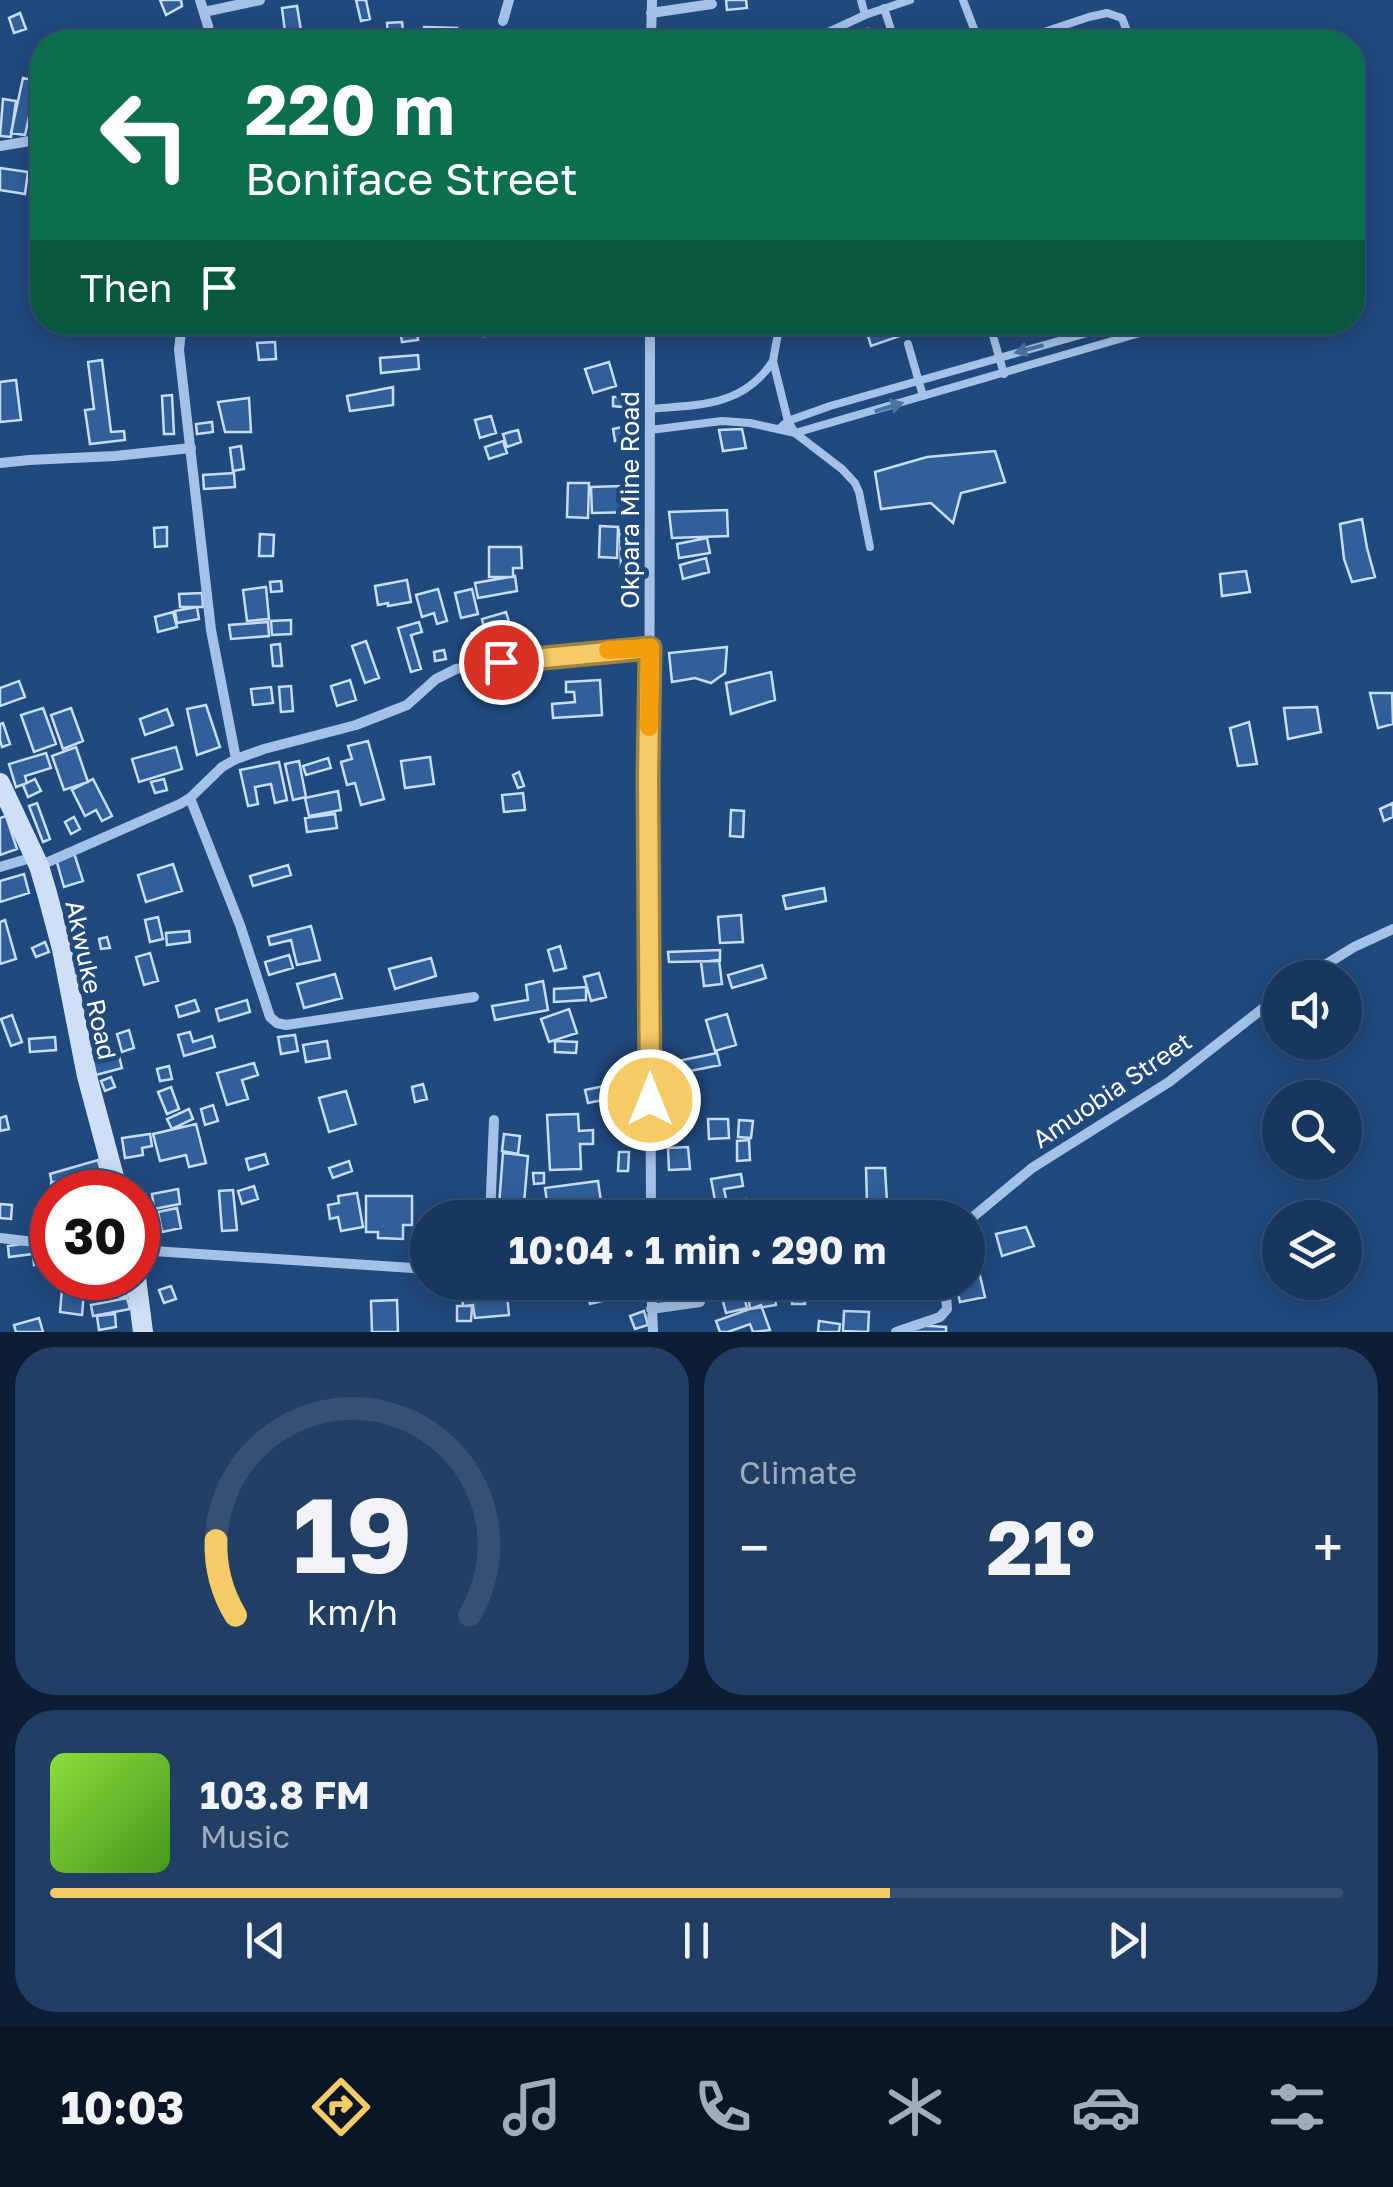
<!DOCTYPE html>
<meta charset="utf-8">
<style>
body{margin:0;font-family:"Golos Text",sans-serif;background:#213f64;color:#f1f3f6;height:100vh;display:flex;flex-direction:column;font-size:38px;white-space:nowrap}
*{box-sizing:border-box;margin:0}
p{font-size:32px;color:#9facbc}
.icon{flex:none;width:55px;height:55px;fill:none;stroke:currentColor;stroke-width:2;stroke-linecap:round;stroke-linejoin:round}
.map{position:relative;height:1332px;overflow:hidden}
.drawer{display:flex;flex-direction:column;gap:15px;padding:15px;background:#0d1e34;flex:1}
.drawer>*{flex:none}
.banner{position:absolute;left:30px;top:30px;width:1335px;height:305px;border-radius:40px;box-shadow:0 5px 25px #0003,0 0 0 2px #365173;background:#0b6e4f;color:#fff;overflow:hidden}
.fabs{position:absolute;left:1262px;top:960px;display:grid;gap:20px}
.fabs a{display:grid;place-items:center;width:100px;height:100px;border-radius:50%;background:#18375e;box-shadow:0 5px 25px #0003,0 0 0 2px #365173;font-size:50px}
.speed{position:absolute;left:30px;top:1170px;display:flex;gap:20px;font-size:50px;font-weight:700;text-align:center}
.speed>*{display:grid;place-content:center;width:130px;height:130px;border-radius:50%;background:#18375e;box-shadow:0 5px 25px #0003,0 0 0 2px #365173;line-height:1}
.speed .limit{border:15px solid #d22;background:#fff;color:#111}
.pin{position:absolute;display:grid;place-items:center;width:85px;height:85px;color:#fff;margin:-42px;border:5px solid #fff;border-radius:50%;box-shadow:0 2px 10px #0007}
.me{position:absolute;width:110px;margin:-55px;rotate:0deg;stroke-linejoin:round;filter:drop-shadow(0 0 8px #0008)}
.turn{display:flex;align-items:center;gap:35px;height:210px;padding:0 50px;font-size:45px}
.turn .icon{width:130px;height:130px;stroke-width:2.5}
.turn b{display:block;font-size:70px;line-height:85px}
.then{display:flex;align-items:center;height:95px;padding:0 50px;background:#0003;gap:20px;font-size:38px}
.big{font-size:75px;font-weight:700;line-height:1.1}
.drawer .card{flex:1;display:flex;flex-direction:column;justify-content:center;gap:15px;min-width:0;padding:0 35px;border-radius:40px;background:#213f64}
.drawer .dial{align-items:center;gap:0}
.dial svg{height:260px;overflow:visible;fill:none;stroke:#365173;stroke-width:7;stroke-linecap:round;text-anchor:middle}
.dial text{fill:#f1f3f6;stroke:none}
.song{display:flex;align-items:center;gap:30px}
.cover{width:120px;height:120px;border-radius:15px;background:linear-gradient(135deg,hsl(90 70% 55%),hsl(100 70% 35%))}
.played{height:10px;border-radius:5px;background:linear-gradient(90deg,#f4cb64 65%,#365173 65%)}
.keys{display:flex;justify-content:space-around;direction:ltr}
.heat{display:flex;justify-content:space-between;align-items:center;font-size:55px;direction:ltr}
.drawer .tiles{flex:1;display:grid;gap:15px;grid-template-columns:1fr 1fr}
.card:last-child{grid-column:span 2}
.trip{position:absolute;left:410px;top:1200px;width:575px;height:100px;border-radius:50px;background:#18375e;box-shadow:0 5px 25px #0003,0 0 0 2px #365173;font-weight:700;line-height:100px;text-align:center}
.tab-bar{display:flex;height:160px;justify-content:space-around;align-items:center;background:#0a1626;color:#9facbc}
.tab-bar .icon{width:70px;height:70px}
.tab-bar .current{color:#f4cb64}
.tab-bar b{font-size:45px;color:#f1f3f6}
.map>svg:first-child{display:block}
</style>
<div class="map">
<svg width="1393" height="1332" viewBox="0 0 1393 1332">
<rect width="100%" height="100%" fill="#20497d"/>
<path fill="#305f9a" stroke="#c7dcf5" stroke-width="2.5" d="M160 0H181L182 6 166 15Z
M356 0H366L370 19 361 21Z
M726 0H746L747 8 727 10Z
M297 6 302 37 286 40 282 8Z
M20 13 26 29 14 33 9 18Z
M402 22 403 31 419 30 420 42H400L399 36 388 37 387 23Z
M424 27 457 28 456 42H424Z
M868 29 869 42H852L851 31Z
M23 78 37 81 25 135 11 133Z
M3 99 16 101 11 137 0 136Z
M0 168 28 172 25 194 0 190Z
M416 322 418 340 402 342 399 323Z
M483 322H502L503 334 484 336Z
M864 322H920L903 335 871 346Z
M275 342 276 359 259 360 257 343Z
M418 355 419 369 381 373 380 358Z
M102 360 111 432 124 431 125 440 90 444 85 410 94 409 88 362Z
M609 362 616 386 593 393 585 369Z
M16 380 21 420 0 422V382Z
M393 387V405L350 411 347 396Z
M172 395 174 434H164L162 396Z
M613 397H623V407L613 406Z
M249 398 251 432H225L218 402Z
M491 416 496 433 480 438 475 420Z
M212 422 213 432 197 434 196 424Z
M632 425 634 437 615 441 613 429Z
M742 429 746 448 723 451 719 430Z
M518 430 521 442 507 447 503 434Z
M503 441 507 453 489 459 485 447Z
M241 446 244 469 233 471 230 448Z
M995 451 1005 482 961 493 953 523 931 503 881 509 875 472 927 457Z
M234 473 235 487 204 489 203 475Z
M568 483H589L588 518 567 517Z
M622 486 623 504 637 503V512L592 513 591 487Z
M727 510 728 536 672 538 669 512Z
M1362 519 1367 548 1375 577 1352 582 1344 559 1340 524Z
M600 526 618 527 617 558 599 557Z
M167 527V546L155 547 154 528Z
M620 530H637V567H621Z
M260 534 274 535 273 556H259Z
M707 538 710 553 679 558 677 544Z
M489 547H521L522 568H513V577H489Z
M706 558 709 572 683 579 680 565Z
M1246 571 1250 592 1222 596 1220 574Z
M515 576 517 591 478 598 475 583Z
M407 580 411 602 388 606V603L378 605 375 586Z
M281 581 282 591 271 592 270 582Z
M266 587 269 619 247 621 243 590Z
M438 589 447 621 437 624 434 613 422 617 416 595Z
M472 589 478 614 461 618 455 593Z
M202 593 203 607H180L179 594Z
M197 607 199 619 177 623 175 611Z
M173 612 177 627 158 632 155 617Z
M506 612 510 625 485 632 482 619Z
M291 620V634L272 635 271 621Z
M268 622 269 636 231 639 229 625Z
M419 622 422 632 411 635 421 669 411 672 398 628Z
M494 631 496 649 475 652 472 633Z
M366 641 379 678 365 683 352 646Z
M280 644 282 666H273L271 645Z
M727 647 725 673 711 683 695 678 672 682 669 653Z
M444 650 446 659 435 661 434 652Z
M771 672 775 700 731 714 726 683Z
M350 680 356 700 337 706 331 686Z
M600 680 602 715 553 718 552 704 575 702 574 692H566V682Z
M19 681 25 697 0 706V688Z
M291 686 293 711 281 712 279 687Z
M271 687 273 703 253 705 251 689Z
M1370 693H1392L1393 724 1378 728Z
M206 705 220 747 197 755 187 709Z
M1317 707 1321 732 1288 739 1284 708Z
M43 708 56 744 34 752 21 715Z
M71 708 83 741 63 749 51 715Z
M167 709 173 725 145 735 140 719Z
M1249 722 1257 764 1238 766 1230 728Z
M3 723 10 744 2 747 0 740V724Z
M368 741 384 799 361 805 355 783 347 785 341 762 352 759 348 746Z
M76 747 88 782 64 790 52 756Z
M176 747 182 769 139 782 132 759Z
M46 753 51 768 25 776 27 783 16 787 9 764Z
M430 757 434 784 405 788 401 761Z
M328 758 331 768 306 775 303 766Z
M299 761 306 797 293 800 285 764Z
M279 762 287 800 275 803 271 784 255 787 258 804 248 806 240 770Z
M519 772 524 786 518 788 513 775Z
M35 779 41 791 28 797 23 785Z
M93 779 112 816 102 821 96 810 85 816 72 790Z
M164 779 167 790 155 793 151 782Z
M338 791 341 810 309 816 305 798Z
M523 793 525 810 504 812 502 795Z
M37 803 50 839 43 842 29 806Z
M1393 803V817L1384 821 1380 809Z
M731 810 744 811 743 837 730 836Z
M335 814 337 828 307 832 305 818Z
M6 816 17 849 0 855V818Z
M74 817 80 829 71 834 65 822Z
M74 853 83 881 64 887 56 859Z
M173 864 182 891 146 902 138 875Z
M288 865 291 875 253 886 250 876Z
M24 874 29 893 0 902V881Z
M824 888 826 901 786 909 783 896Z
M741 915 743 942 720 943 718 917Z
M158 917 163 939 150 942 145 920Z
M5 920 16 959 0 964V922Z
M311 926 320 960 297 965 291 940 270 945 268 937Z
M189 931 190 942 167 945 166 933Z
M107 937 110 948 101 949 99 939Z
M45 942 49 952 36 957 32 948Z
M560 946 566 968 554 971 548 950Z
M720 950V961L669 962 668 952Z
M150 953 158 981 144 985 136 957Z
M289 955 293 968 269 975 265 962Z
M431 958 436 976 395 989 389 969Z
M719 960 722 984 704 986 701 962Z
M762 965 766 978 732 988 728 975Z
M599 973 606 997 591 1001 584 977Z
M335 974 342 998 304 1008 297 984Z
M543 981 548 1010 495 1020 492 1006 528 1000 526 985Z
M586 987V1000L554 1002V989Z
M195 1000 199 1011 179 1017 176 1006Z
M247 1000 250 1012 219 1021 216 1009Z
M569 1009 577 1033 549 1042 541 1019Z
M727 1014 736 1045 715 1051 706 1020Z
M12 1015 22 1042 11 1046 1 1019Z
M129 1030 134 1048 122 1052 117 1034Z
M190 1032 193 1042 212 1036 215 1047 184 1056 178 1035Z
M295 1035 298 1051 281 1054 278 1037Z
M55 1037 56 1050 30 1052 29 1039Z
M327 1041 330 1058 306 1062 303 1045Z
M555 1041 577 1042 576 1053 555 1052Z
M96 1043 99 1057 118 1052 122 1068 96 1075 88 1045Z
M717 1053 720 1065 680 1073 678 1061Z
M254 1063 258 1075 242 1080 248 1099 227 1105 217 1073Z
M169 1066 172 1079 160 1081 157 1069Z
M111 1077 115 1087 105 1091 101 1081Z
M423 1084 427 1099 415 1102 412 1087Z
M609 1085 612 1098 588 1103 585 1090Z
M171 1087 179 1109 167 1114 158 1092Z
M346 1091 356 1124 329 1132 319 1098Z
M213 1105 218 1121 205 1125 201 1109Z
M189 1109 193 1119 172 1129 167 1119Z
M578 1114 579 1131 593 1130V1144H580L581 1169 550 1170 547 1115Z
M6 1116 9 1129 0 1131V1118Z
M708 1119H728L729 1138 709 1139Z
M739 1120 753 1121 751 1138 738 1137Z
M196 1124 206 1163 189 1167 186 1155 160 1161 153 1134Z
M150 1134 152 1146 142 1148 143 1155 125 1158 122 1138Z
M504 1134 520 1136 518 1154 502 1151Z
M749 1140 750 1160 737 1161V1141Z
M688 1147 690 1169 669 1170 668 1148Z
M619 1152H629L628 1171H618Z
M503 1153 528 1156 523 1216 530 1218H498Z
M265 1154 268 1164 249 1170 246 1159Z
M98 1160 101 1171 52 1184 50 1174Z
M349 1161 352 1171 333 1178 329 1168Z
M866 1168H885L887 1202 867 1203Z
M533 1173H544V1183L534 1184Z
M741 1174 743 1186 724 1189 727 1203 746 1199 748 1210 718 1216 711 1179Z
M103 1175 108 1192H68L93 1185 92 1178Z
M63 1180 67 1192H53L51 1183Z
M598 1181 602 1208 549 1215 545 1188Z
M254 1186 258 1199 242 1204 238 1191Z
M178 1189 180 1204 154 1209 152 1194Z
M233 1190 237 1230 222 1231 219 1191Z
M357 1193 363 1227 341 1231 338 1217 330 1219 328 1205 339 1203 338 1196Z
M366 1196H412V1225H403V1239L378 1238V1232H366Z
M0 1204 12 1205 11 1219 0 1218Z
M177 1208 181 1228 162 1232 158 1212Z
M1026 1227 1034 1246 1002 1256 996 1234Z
M41 1241 45 1263 34 1265 33 1254 9 1257 8 1246Z
M972 1242 985 1297 960 1302 955 1282H968V1243Z
M63 1278 85 1280 82 1315 60 1312Z
M126 1281 128 1296 118 1297 116 1282Z
M598 1282H610L614 1298 590 1304 586 1286Z
M681 1282H705L706 1285 682 1289Z
M718 1282H740L747 1308 726 1313Z
M745 1282H773L776 1305 750 1309 748 1295 760 1293 759 1285 745 1287Z
M792 1282H805V1304H792Z
M481 1283 482 1286 506 1284 509 1315 475 1318 473 1305 463 1306 461 1285Z
M171 1286 176 1299 164 1303 159 1290Z
M127 1298 130 1309 93 1316 91 1305Z
M397 1300 398 1332H372L371 1301Z
M761 1305 770 1330 753 1332 750 1324 728 1332H720L716 1321Z
M457 1306H472L471 1321H457Z
M644 1311 648 1325 635 1329 630 1316Z
M844 1311 869 1312 868 1332 843 1331Z
M115 1314 116 1327 99 1330 97 1316Z
M39 1318 43 1332H16L14 1325Z
M819 1321 840 1324 839 1332H818Z
M913 1325 946 1327V1332H913Z"/>
<g fill="none" stroke-linecap="round" stroke-linejoin="round">
<path stroke="#a4c2e7" stroke-width="8" d="M861 0 865 15
M963 0 979 42
M884 8 895 42
M807 42 865 15 910 0
M1014 42 1089 17 1107 13 1122 18 1131 42
M780 322 773 361 788 421 795 433 842 469 855 483 859 492 870 547
M989 322 1004 374
M908 344 923 396
M649 409C698 405 743 407 773 361
M779 429 788 421 830 406 1126 322
M650 430 722 421 750 423 795 433 1178 322"/>
<path stroke="#a4c2e7" stroke-width="10" d="M200 0 208 26 210 42
M204 12 260 0
M651 13 712 4
M503 21 509 0
M651 42 652 0
M0 146 30 141
M182 322 179 350 211 630 236 759
M650 322C648 621 650 919 651 1218
M0 463 29 460 115 456 191 448
M190 798 240 925 270 1017 277 1023 286 1025 474 997
M39 866 180 804 190 798 222 767 236 759 264 749 356 725 407 705 436 679 456 669 527 658 650 648
M0 867 34 857
M1304 978 1354 947 1393 929
M490 1218 494 1120
M968 1221 1032 1168 1169 1082 1280 995
M0 1238 52 1244
M138 1250 428 1269
M651 1282 653 1332
M651 1309 700 1302
M896 1332 940 1317 947 1309 945 1282"/>
<path stroke="#cedff6" stroke-width="20" d="M0 783 39 866 47 893 62 949 87 1076 118 1192
M136 1278 143 1332"/>
</g>
<defs><path id="oneway-solid" d="M-6-.8H1V-3.2L6.5 0L1 3.2V.8H-6Z" transform="scale(2.5)"/></defs>
<g fill="#4e73a2">
<use href="#oneway-solid" transform="translate(1029 349) rotate(165)"/>
<use href="#oneway-solid" transform="translate(889 407) rotate(-17)"/>
</g>
<g fill="none" stroke-linecap="round" stroke-linejoin="round">
<g stroke="#9f8441" stroke-width="25">
<path id="route" d="M501 662 650 648 648 776 650 1100"/>
</g>
<use href="#route" stroke="#f4cb64" stroke-width="18"/>
<path stroke="#f59e0b" stroke-width="18" d="M608 650 650 648 649 727"/>
</g>
<g text-anchor="middle" stroke-width="10" stroke-linejoin="round" paint-order="stroke">
<g font-size="25" fill="#fff" stroke="#20497d">
<text transform="translate(630 500) rotate(-90)" y="9">Okpara Mine Road</text>
<text transform="translate(91 980) rotate(78)" y="9">Akwuke Road</text>
<text transform="translate(1112 1090) rotate(-34)" y="9">Amuobia Street</text>
</g>
</g>
</svg>
<div class="fabs">
<a><svg class="icon" aria-label="sound" viewBox="0 0 24 24"><path d="M4 9h4l5-4v14l-5-4H4zM17 9q2 3 0 6"/></svg></a>
<a><svg class="icon" aria-label="search" viewBox="0 0 24 24"><circle cx="10" cy="10" r="6"/><path d="M15 15l6 6"/></svg></a>
<a><svg class="icon" aria-label="layers" viewBox="0 0 24 24"><path d="M12 4l9 5-9 5-9-5zM3 14l9 5 9-5"/></svg></a>
</div>
<div class="speed"><div class="limit">30</div></div>
<div class="pin" style="left:501px;top:662px;background:#d93025"><svg class="icon" aria-label="arrive" viewBox="0 0 24 24"><path d="M6 21V4h12l-3 4 3 4H6"/></svg></div>
<svg class="me" style="left:650px;top:1100px" viewBox="-20 -20 40 40"><circle r="17" fill="#f4cb64" stroke="#fff" stroke-width="3"/><path d="M0-11L8 9 0 5-8 9z" fill="#fff"/></svg>
<div class="trip">10:04 · 1 min · 290 m</div>
<div class="banner">
<div class="turn"><svg class="icon" aria-label="left" viewBox="0 0 24 24"><path d="M17 20v-9H6M10 6l-5 5 5 5"/></svg><div><b>220 m</b>Boniface Street</div></div>
<div class="then">Then<svg class="icon" aria-label="arrive" viewBox="0 0 24 24"><path d="M6 21V4h12l-3 4 3 4H6"/></svg></div>
</div>
</div>
<section class="drawer">
<div class="tiles">
<div class="card dial"><svg viewBox="0 0 100 80">
<path d="M14 69A42 42 0 1 1 86 69"/>
<path d="M14 69A42 42 0 0 1 8 46" stroke="#f4cb64"/>
<text x="50" y="56" font-size="32" font-weight="700">19</text>
<text x="50" y="72" font-size="11">km/h</text>
</svg></div>
<div class="card"><p>Climate</p>
<div class="heat"><a>−</a><b class="big">21°</b><a>+</a></div>
</div>
<div class="card">
<div class="song"><i class="cover"></i><div><b>103.8 FM</b><p>Music</p></div></div>
<div class="played"></div>
<div class="keys"><svg class="icon" aria-label="previous" viewBox="0 0 24 24"><path d="M18 5L8 12l10 7zM5 5v14"/></svg><svg class="icon" aria-label="pause" viewBox="0 0 24 24"><path d="M8 5v14M16 5v14"/></svg><svg class="icon" aria-label="next" viewBox="0 0 24 24"><path d="M6 5l10 7-10 7zM19 5v14"/></svg></div>
</div>
</div>
</section>
<nav class="tab-bar">
<b>10:03</b>
<svg class="icon current" aria-label="directions" viewBox="0 0 24 24"><path d="M12 3l9 9-9 9-9-9zM9 14v-3h6M13 9l2 2-2 2"/></svg>
<svg class="icon" aria-label="music" viewBox="0 0 24 24"><path d="M9 18V5l10-2v13"/><circle cx="6" cy="18" r="3"/><circle cx="16" cy="16" r="3"/></svg>
<svg class="icon" aria-label="phone" viewBox="0 0 24 24"><path d="M5 4h4l2 5-3 2q2 4 5 5l2-3 5 2v4C11 20 4 13 5 4z"/></svg>
<svg class="icon" aria-label="climate" viewBox="0 0 24 24"><path d="M12 3v18M4 7l16 10M4 17L20 7"/></svg>
<svg class="icon" aria-label="car" viewBox="0 0 24 24"><path d="M5 17H2v-5l4-1 3-4h7l3 4 3 1v5h-3M9 17h6M6 11h13"/><circle cx="7" cy="17" r="2"/><circle cx="17" cy="17" r="2"/></svg>
<svg class="icon" aria-label="filters" viewBox="0 0 24 24"><path d="M4 7h16M4 17h16"/><circle cx="9" cy="7" r="2"/><circle cx="15" cy="17" r="2"/></svg>
</nav>
